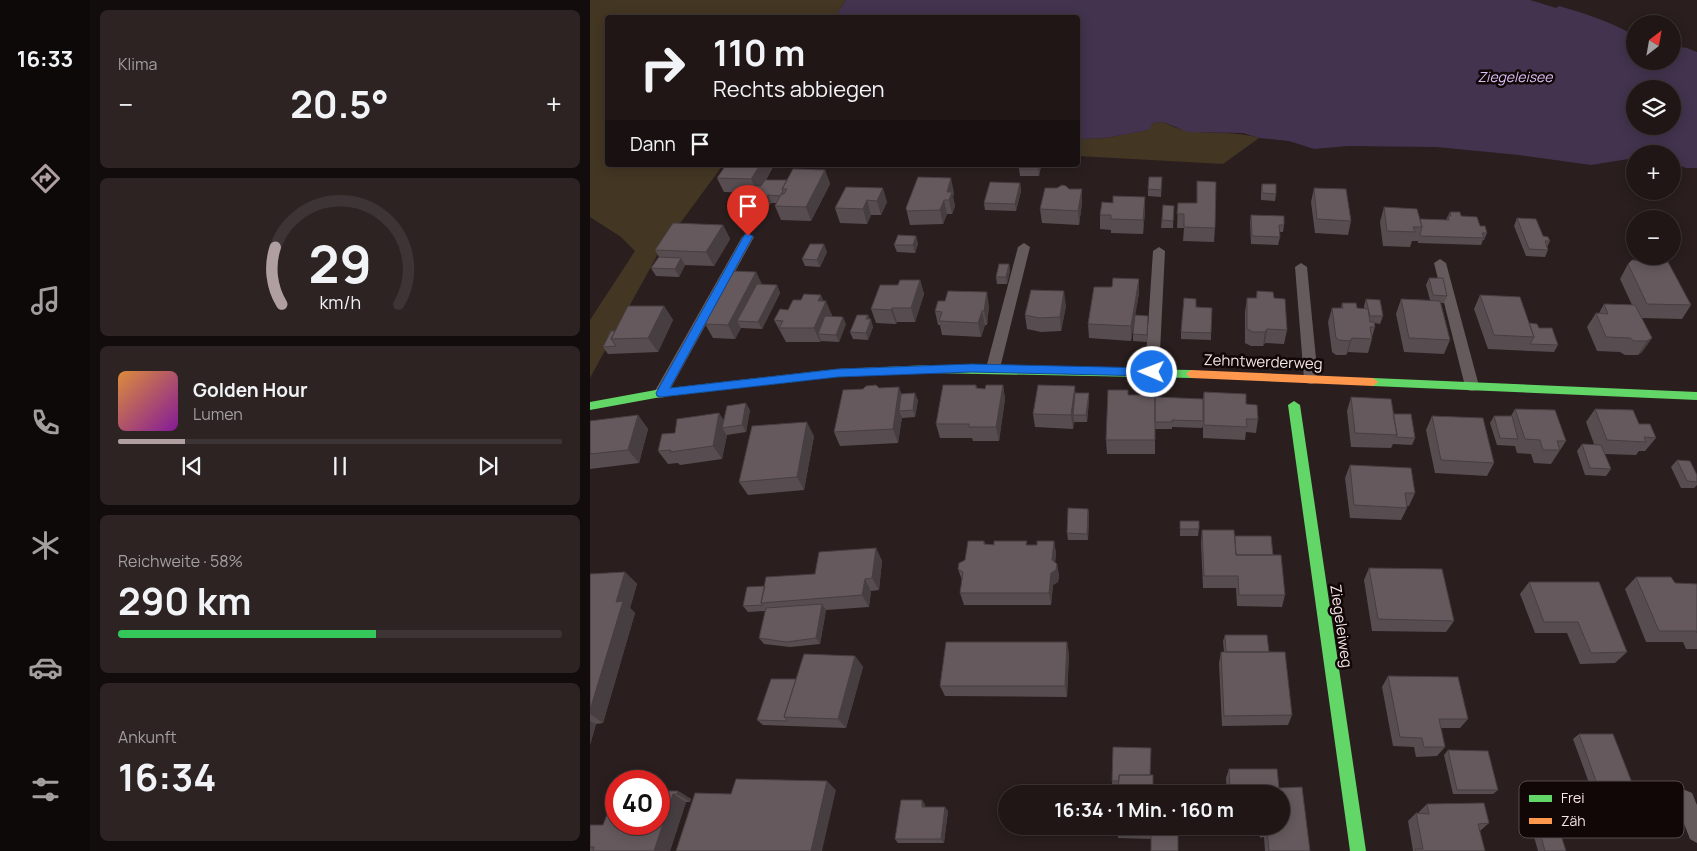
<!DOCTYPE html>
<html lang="de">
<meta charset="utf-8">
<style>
body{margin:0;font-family:Manrope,sans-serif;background:#2d2323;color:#f1f3f6;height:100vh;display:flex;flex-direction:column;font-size:19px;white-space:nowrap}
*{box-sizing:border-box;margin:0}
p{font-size:16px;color:#a29fa1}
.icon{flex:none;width:28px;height:28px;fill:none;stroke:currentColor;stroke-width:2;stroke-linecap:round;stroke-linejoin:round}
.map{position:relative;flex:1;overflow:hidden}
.drawer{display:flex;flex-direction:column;gap:10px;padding:10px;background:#120c0c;width:500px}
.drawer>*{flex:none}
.banner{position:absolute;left:15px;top:15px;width:475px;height:152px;border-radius:5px;box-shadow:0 2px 12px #0003,0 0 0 1px #3d3535;background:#201616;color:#f1f3f6;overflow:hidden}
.needle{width:32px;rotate:31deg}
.buttons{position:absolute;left:1036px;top:15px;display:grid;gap:10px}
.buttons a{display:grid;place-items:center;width:55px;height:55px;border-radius:50%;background:#201616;box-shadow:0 2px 12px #0003,0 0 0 1px #3d3535;font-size:25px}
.speed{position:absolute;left:15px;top:770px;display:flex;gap:10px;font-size:25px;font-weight:700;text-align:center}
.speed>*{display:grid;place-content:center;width:65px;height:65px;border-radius:50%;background:#201616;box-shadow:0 2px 12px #0003,0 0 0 1px #3d3535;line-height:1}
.speed .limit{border:8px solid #d22;background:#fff;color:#111}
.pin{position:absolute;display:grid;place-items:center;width:42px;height:42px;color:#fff;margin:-51px -21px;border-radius:50% 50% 50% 0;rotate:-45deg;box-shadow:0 0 5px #0007}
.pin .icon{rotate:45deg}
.me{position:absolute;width:55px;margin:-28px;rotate:271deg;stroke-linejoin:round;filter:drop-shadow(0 0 4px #0008)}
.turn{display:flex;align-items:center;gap:18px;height:105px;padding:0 25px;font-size:22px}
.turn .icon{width:65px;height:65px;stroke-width:2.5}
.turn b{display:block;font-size:35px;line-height:42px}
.then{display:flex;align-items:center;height:48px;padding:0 25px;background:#0003;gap:10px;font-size:19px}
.big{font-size:38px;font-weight:700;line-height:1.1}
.drawer .card{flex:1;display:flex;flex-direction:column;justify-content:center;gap:8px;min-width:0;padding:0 18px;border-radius:8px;background:#2d2323}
.drawer .dial{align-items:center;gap:0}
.dial svg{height:130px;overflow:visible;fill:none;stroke:#3d3535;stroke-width:7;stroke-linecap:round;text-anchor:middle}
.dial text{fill:#f1f3f6;stroke:none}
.song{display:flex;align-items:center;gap:15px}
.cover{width:60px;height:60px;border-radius:8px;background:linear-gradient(135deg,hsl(30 70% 55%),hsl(290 70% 35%))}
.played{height:5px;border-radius:2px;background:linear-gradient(90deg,#af9fa0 15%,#3d3535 15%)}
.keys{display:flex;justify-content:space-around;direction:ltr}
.heat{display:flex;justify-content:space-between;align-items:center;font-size:28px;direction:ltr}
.charge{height:8px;border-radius:4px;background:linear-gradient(90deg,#34c759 58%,#3d3535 0)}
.trip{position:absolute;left:408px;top:785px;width:292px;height:50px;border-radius:25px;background:#201616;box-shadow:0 2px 12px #0003,0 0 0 1px #3d3535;font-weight:700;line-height:50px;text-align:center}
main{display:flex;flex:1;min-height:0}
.tab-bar{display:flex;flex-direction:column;width:90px;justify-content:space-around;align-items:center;background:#0d0909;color:#a29fa1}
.tab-bar .icon{width:35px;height:35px}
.tab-bar .active{color:#af9fa0}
.tab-bar b{font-size:22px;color:#f1f3f6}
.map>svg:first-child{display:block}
</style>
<main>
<nav class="tab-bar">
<b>16:33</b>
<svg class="icon active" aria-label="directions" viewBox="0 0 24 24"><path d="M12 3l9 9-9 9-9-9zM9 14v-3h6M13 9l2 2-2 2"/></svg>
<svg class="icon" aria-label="music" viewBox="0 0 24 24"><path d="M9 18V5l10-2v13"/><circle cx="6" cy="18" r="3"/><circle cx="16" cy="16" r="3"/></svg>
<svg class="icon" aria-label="phone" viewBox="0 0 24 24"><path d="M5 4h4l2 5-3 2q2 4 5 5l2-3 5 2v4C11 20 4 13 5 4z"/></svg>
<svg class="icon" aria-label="climate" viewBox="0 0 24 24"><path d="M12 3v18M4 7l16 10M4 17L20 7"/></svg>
<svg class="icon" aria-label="car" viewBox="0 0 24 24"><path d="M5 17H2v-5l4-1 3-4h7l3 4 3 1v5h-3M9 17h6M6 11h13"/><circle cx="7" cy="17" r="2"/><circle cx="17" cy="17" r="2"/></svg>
<svg class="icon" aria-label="filters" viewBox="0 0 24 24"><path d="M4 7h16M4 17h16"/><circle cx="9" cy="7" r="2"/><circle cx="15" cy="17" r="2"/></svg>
</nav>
<section class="drawer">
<div class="card"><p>Klima</p>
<div class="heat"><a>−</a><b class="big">20.5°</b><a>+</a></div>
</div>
<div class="card dial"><svg viewBox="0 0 100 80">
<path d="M14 69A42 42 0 1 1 86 69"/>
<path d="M14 69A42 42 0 0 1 10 34" stroke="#af9fa0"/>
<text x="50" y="56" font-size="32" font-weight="700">29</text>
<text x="50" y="72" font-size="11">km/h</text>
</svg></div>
<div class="card">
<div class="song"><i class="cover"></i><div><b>Golden Hour</b><p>Lumen</p></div></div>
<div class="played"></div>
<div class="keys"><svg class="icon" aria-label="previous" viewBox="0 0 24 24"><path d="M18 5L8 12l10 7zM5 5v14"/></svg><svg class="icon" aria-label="pause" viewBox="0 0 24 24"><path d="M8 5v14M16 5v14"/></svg><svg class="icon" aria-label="next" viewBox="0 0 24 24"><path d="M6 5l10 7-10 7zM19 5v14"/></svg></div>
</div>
<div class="card"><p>Reichweite · 58%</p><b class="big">290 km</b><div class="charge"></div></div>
<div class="card"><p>Ankunft</p><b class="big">16:34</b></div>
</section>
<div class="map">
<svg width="1107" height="851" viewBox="0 0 1107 851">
<rect width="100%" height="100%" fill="#2a1e1e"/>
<path fill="#433623" d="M0 0H256L245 17 18 18V165H133L69 252 0 378V320L45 251 31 237 0 217Z
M573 122C603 139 637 128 669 138L633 164 488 156V139L515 138 558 130 563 123Z"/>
<path fill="#43334e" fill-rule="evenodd" d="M256 0H940L966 8 969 6C994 13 1018 21 1040 33L1041 35 1045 37V61H1082L1083 46 1097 48 1107 52V168H1096L1083 163 1082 154H1045V158L1001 165 929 155 846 147 758 146 724 149 699 141 669 138 653 133 598 132 573 122 563 123 559 130 515 138 488 139V18L245 17ZM1045 89H1082V126H1045Z"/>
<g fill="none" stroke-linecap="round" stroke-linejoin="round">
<path fill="#665b5c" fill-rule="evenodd" d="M158 233 164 237 76 397 71 398 66 397 64 393 66 389 152 237Z
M434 243 440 247 410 368 408 372 403 373 398 372 396 368 428 247Z
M569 247 575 251 569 372 567 376 562 377 557 376 555 372 563 251Z
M850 259 856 263 889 386 887 390 882 391 877 390 875 386 844 263Z
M711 263 717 267 728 379 726 383 721 384 716 383 714 379 705 267Z
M1095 790 1102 793 1107 805V843L1100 839 1085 800 1088 793Z"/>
<path fill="#63d668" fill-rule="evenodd" d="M342 365 601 370 606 374 601 378 342 373 247 377 71 397 0 410V402L71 389 247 369Z
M783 378 1107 392V400L783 386 778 382Z
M704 401 710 405 776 851H760L698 405Z"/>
<path fill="#ff974d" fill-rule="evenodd" d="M601 370 783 378 788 382 783 386 601 378 596 374Z"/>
</g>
<path fill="#574d50" d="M136 165H184L176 180H197L235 170 240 184 221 221 191 220 185 206 186 203H181L178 207H159L156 199 160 193 134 192 127 178Z
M430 165H451L449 176H430L429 169Z
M572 177 571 197 558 196V189Z
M430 183 431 191 426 211 395 210 394 203Z
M672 184 686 194 685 201 671 200V191Z
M256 187 297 202 291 215H281L277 224 250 223 245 208Z
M724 188 761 221 758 235 725 233 721 202Z
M364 192 363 197 365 206 362 214H357L353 224 320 225 316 208Z
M492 203 489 225 452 223 450 209Z
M588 203 625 228 624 242 593 241 594 228H587Z
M573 205 584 206 583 228H571Z
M794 207 830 219 856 220 860 212 871 216 890 226 897 233 894 240H893L891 245 828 243V241H822L820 247 793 246 790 222Z
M555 211 553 234 521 233V230L510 229V215Z
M661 215 694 225 693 232H689L690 237 688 245 661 244 660 222Z
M927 218 960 241 957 247 958 250 955 257 936 256 924 226Z
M133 225 140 239 124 266 95 265 89 277 66 276 61 268 69 257 65 250Z
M326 236 328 244 325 253 307 252 304 245Z
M237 252 230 267 215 266 212 259Z
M419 264 420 271 417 284H407L406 277Z
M1038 264 1101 305 1092 319 1051 318 1062 338 1052 352 1048 355H1035L1030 352 1007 351 997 327 1006 313H1009L1014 304 1042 305 1030 279Z
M166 272 172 285H187L190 293 172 329 151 328 145 339 123 338 115 324Z
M839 278 857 296 854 303H851L860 340 854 354 814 352 806 314 811 299 840 300 836 285Z
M330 280 334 294 325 322H307L306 324 286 323 281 309 308 285Z
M667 291 684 298 697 330 694 344 675 343 673 346H661L655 343V312L657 298H666Z
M549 293 545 315 558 323 557 342 543 341V329L541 341 499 338 498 324Z
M890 295 939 323 949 328 968 345 964 352 898 349 884 309Z
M776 299 793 316 790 324 785 323V327L782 337V339L778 353 758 352 756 355H746L742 352 738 322 742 308H751L752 303 767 308 774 309V306Z
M233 301 242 315 241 317 256 324 249 342 231 341 230 342H196L184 320 198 310Z
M74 306 83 320 68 352 18 354 13 347 25 331Z
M399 306 397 325H395L391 337 352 335 350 325H348L345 311Z
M476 306 471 331 451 332 437 329 435 315Z
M278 315 283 327 278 340 263 339 260 332Z
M591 332 621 333V340L591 339Z
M386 385 387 388 395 389 413 385 415 399 409 441H383L382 438H350L346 424Z
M485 386V393H499V400L497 422H484V421L483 429 445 427 443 414Z
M289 388 311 394 328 400 325 417 312 418V417L308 443 250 446 244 432 273 389Z
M614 392 656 404 668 419 666 433 656 432 655 440 613 438V426L612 428 582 427V429H565V454H517L516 440 538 395 565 397 613 399Z
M761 397 803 414 825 438 822 445 803 444 801 448 761 447 757 411Z
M925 409 976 441 961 464 944 463 941 454 927 453 925 446 907 445 900 423 904 416H921Z
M1005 409 1049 424 1066 438 1055 451H1049L1046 455 1015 454 1021 469 1016 476 995 475 987 451 992 444H1004L996 422Z
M160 410 156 432 137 435 132 459 90 465 88 463 78 464 68 451 85 433 129 413 134 421Z
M48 415 58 429 49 463 0 469V421Z
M842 416 904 463 897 476 845 473 836 430Z
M224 436 214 490 158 495 149 482Z
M1087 460 1107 475V485L1104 488H1091L1081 467Z
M760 465 825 493 819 506H817V508L811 520 760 518 755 478Z
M498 509 499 515 498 540H478L477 533Z
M590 521 609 529 608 536H590Z
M612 530 645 536 683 555 695 595 692 607 647 606 646 588H613L611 542Z
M394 541 395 544 438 545H447L464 541 466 554 465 562 467 564 469 576 468 582 463 585 461 605H374L370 593 372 580 368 569Z
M286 548 292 561 289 590 281 591 279 607 236 610 230 644 200 647 174 644 169 638 175 611 158 612 153 606 175 586 225 574Z
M779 568 864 621 856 632 782 631 774 580Z
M35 572 47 584 40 608 45 613 13 723 6 724 0 745V574Z
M1046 577 1085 583 1107 584V649H1096L1093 642H1056L1035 589Z
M939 582 1037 652 1025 663 990 664 977 633H945L930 594Z
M635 635 679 652 702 715 698 725 632 726 629 663 631 652H634L633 641Z
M479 653 477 697 355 696 350 686Z
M265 656 273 667 256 728 173 725 167 720 206 679Z
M798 676 878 719 870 728H851L855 747 847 756 826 757 824 747 803 746 792 687Z
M989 734 1053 811 1046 815 1010 813 983 739Z
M858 750 908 790 903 794H863L854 755Z
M639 769 689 788 720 851H675L674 837 670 838V832H640V826H691V794H637L636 778Z
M560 775 563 792 528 794V785L522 786V781Z
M69 791H88L101 799 100 802H96L80 851H0V825H13Z
M335 804V807L358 811 354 843H308L305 839Z
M837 804 899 823 890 831 895 851H823L818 821 826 813 829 814V812Z
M588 826 561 839 528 838V831Z
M949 829 976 851H948L943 833Z"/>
<path fill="#473e41" d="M170 165H184L168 193 161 179Z
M449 165H451V166L449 176 448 169Z
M235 170 240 184 221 221 216 207Z
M361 178 364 192 363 197 365 206 362 214 357 192Z
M430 183 431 191 426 211 425 204Z
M293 188 297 202 291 215 287 201Z
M492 189V203L489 225 488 211Z
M178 195 181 203 178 207 175 200Z
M555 197V211L553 234V220Z
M277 200 281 215 277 224 273 209Z
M354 200 357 214 353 224 350 210Z
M133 225 140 239 124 266 116 252Z
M326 236 328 244 325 253 323 245Z
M234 244 237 252 230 267 227 260Z
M91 258 95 265 89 277 85 269Z
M419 264 420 271 417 284 416 277Z
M166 272 173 286 147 321 151 328 145 339 138 325Z
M549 279V293L541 341V326Z
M330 280 334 294 325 322 321 308Z
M187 285 190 293 172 329 168 322Z
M474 291 476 306 471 331 470 317Z
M397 292 399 306 397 325 394 311Z
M231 295 235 305 236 301 242 315 234 334H228L231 341 230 342 224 328 228 301Z
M74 306 83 320 68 352 58 338Z
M302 308 307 322 306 324 301 310Z
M392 311 395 325 391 337 388 323Z
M278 315 280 322 281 319 283 327 278 340 276 333V319Z
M253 317 256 324 249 342 246 335Z
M677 329 675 343 673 346 675 332Z
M762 338 758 352 756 355 760 341Z
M1062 338 1052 352 1048 355 1057 341Z
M413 385 415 399 409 441 406 427Z
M485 386 486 400 483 415 484 421 483 429 481 415Z
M309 387 314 401 309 411 312 417 308 443 303 429Z
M325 393 328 400 325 417 323 410Z
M499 393V400L497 422 496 415Z
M156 403 160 410 156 432 152 425Z
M129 413 138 427 132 428 137 435 132 459 123 446Z
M48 415 58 429 49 463 38 450Z
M217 422 224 436 214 490 207 477Z
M498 509 499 515 498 540 497 534Z
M464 541 466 554 464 571 467 564 469 576 468 582 463 585 461 605 459 593Z
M286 548 292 561 289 590 282 578Z
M35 572 47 584 40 608 45 613 13 723 0 714V710L26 602Z
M275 579 281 591 279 607 272 595Z
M232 604 236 610 230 644 226 638Z
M477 642 479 653 477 697 475 686Z
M265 656 273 667 256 728 248 719Z
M0 721 6 724 0 745Z
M237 781 246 790 232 851H221Z
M88 791 101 799 100 802 87 794Z
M83 794 96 802 80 851H64Z
M332 800 335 804V811L332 807Z
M355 807 358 811 354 843 351 839Z"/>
<path fill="#65595d" stroke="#473e41" d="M136 165H170L161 179 127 178Z
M430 165H449L448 169H429Z
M203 169 235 170 216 207 185 206 191 194H194L197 189H192Z
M328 177 361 178 357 192H362L359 200H354L350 210 317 211 316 208Z
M559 177H572L571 190 558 189Z
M175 180H197L192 189 193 191 190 196 178 195 175 200 156 199 164 186H171Z
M607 181 626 182 625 228 594 227V214H587L588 203H607Z
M400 182 430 183 425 204 394 203Z
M672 184H686V194L672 193Z
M472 185 476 186 479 189H492L488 211 450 209 455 188H467Z
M256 187 293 188 287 201 277 200 273 209 245 208Z
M724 188 756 189 761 221 727 219Z
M523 196 555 197 553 220 521 219V215H510L512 202 523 203Z
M573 205 584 206 583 221 572 220Z
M794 207 827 209 832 227H823L825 232 797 231Z
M860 212H870L871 216 887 217 890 226H895L897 233H892L894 238 831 236 830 234 832 227 830 219 859 220 858 216H861Z
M661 215 694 216V225H689L690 237 662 236Z
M927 218 946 219 953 236 958 237 960 241H955L958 250 939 249Z
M83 223 133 225 116 252 65 250Z
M308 235 326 236 323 245H304Z
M220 244H234L227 260 212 259Z
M69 257 91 258 85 269 61 268Z
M1042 260 1078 262 1101 305 1057 304 1038 264Z
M409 264H419L416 277H406Z
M144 271 166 272 138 325 115 324Z
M523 278 549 279 541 326 498 324 504 287H522Z
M839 278H853L857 296 843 295Z
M310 280H330L321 308H302L301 310 281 309 290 285H308Z
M167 284 187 285 168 322 147 321Z
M441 290 474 291 470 317 449 318 435 315Z
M358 291 397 292 394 311H392L388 323 349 321 352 312 345 311 348 301H355Z
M667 291 683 292 684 298 695 299 697 330 677 329 675 332H663L657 329V298H667Z
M214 294 231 295 228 301H236L224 328H189L193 321 184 320 190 309 198 310 203 300H211Z
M890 295 930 297 944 337 904 335Z
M594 298 606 299V307L622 308 621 333 591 332Z
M776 299 790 300 793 316H780Z
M811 299 850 301 860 340 819 338Z
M752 303H766L767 308 778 309 780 322H784L785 327H780L782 339 762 338 760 341 749 340 746 338 742 308H753Z
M1014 304 1045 305 1062 338 1057 341H1044L1040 338 1016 337 1006 313 1018 314Z
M38 306H74L58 338 21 339Z
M267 315H278L276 319H281L276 333 260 332Z
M545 315 558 316 557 335 543 334Z
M235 316 253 317 246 335 228 334Z
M939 323 947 324 949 328H962L968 345 940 344 944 337Z
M21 331H25L21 339 26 346 13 347Z
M286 385 289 388 309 387 303 429 244 432 253 390 273 389 276 386Z
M353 385H386V388L395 389 396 385H413L406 427H379V424H346Z
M448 385 485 386 481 415 443 414Z
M518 390H538V395H565V440H516Z
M614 392 656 394V404L667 405 668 419H656L657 427 614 425Z
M325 393 323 410 309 411 311 394Z
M485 393H499L496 415H483Z
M565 397 613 399V421L582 420V422H565Z
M761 397 801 399 807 435 765 433Z
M156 403 152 425 132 428 137 406Z
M925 409 965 410 976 441H967L970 450H953L950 440 935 439Z
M1005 409 1043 410 1049 424H1060L1066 438 1054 437 1056 442 1017 440Z
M129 413 123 446 80 452 81 450 68 451 72 434 85 433 87 419Z
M803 414H821L825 438 806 437 807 435Z
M48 415 38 450 0 454V421Z
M842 416 893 418 904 463 851 460Z
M904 416H922L928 439 910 438Z
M217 422 207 477 149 482 162 426Z
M992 444 1011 445 1021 469 1000 468Z
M1087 460 1100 461 1107 475V482L1097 481Z
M760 465 821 468 825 493H815L817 508 764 505Z
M478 508 498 509 497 534 477 533Z
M590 521H609V529H590Z
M612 530H644L646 555H691L695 595H649L648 576H614Z
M645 536H681L683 555H646Z
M378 541H394V544L404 545V541H437L436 545H447V541H464L462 560 467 564 466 570 461 573 459 593H370L373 572 368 569 369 563 375 560Z
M286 548 282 578 275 579 272 595 171 603 176 577 225 574 229 552Z
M779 568 852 569 864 621 788 619Z
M35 572 26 602 33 601 0 710V574Z
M1046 577H1081L1085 583 1107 584V633L1106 631H1069Z
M939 582H1009L1037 652 1001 653 988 622H954Z
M175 586 171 603 173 605 153 606 157 587Z
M232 604 226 638 196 642 169 638 176 608Z
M635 635H677L679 652H636Z
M356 642H477L475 686H350Z
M631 652H695L702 715 634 716Z
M214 654 265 656 248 719 194 717Z
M798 676 868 677 878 719H849L855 747H834L832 738 810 737Z
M181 679H206L194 717 198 721 167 720Z
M989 734H1023L1053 811 1016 809Z
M523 747 561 748 560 775H529V781H522Z
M858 750 898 751 908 790H867Z
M639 769H687L689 788 712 787 720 851H679L677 830 674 831 673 826H691V794H640Z
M529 775H563V792H587V794H528Z
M146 779 237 781 221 851H86L105 793 141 794Z
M26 791V824H69V791H88L87 794H83L64 851H3L4 847H0V825H13Z
M311 800H332V807H355L351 839H305Z
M894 803 899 823 888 824 895 851H826L825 849H833L826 813 839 814 837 804Z
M528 826H588V851H561V831H528Z
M949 829H969L976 851H955Z"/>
<path fill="#1a73e8" stroke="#114b97" d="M155 234H158L163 236 80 388 248 369 381 364 562 368 568 372 562 376 381 372 248 377 71 397 67 396 66 393Z"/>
<g text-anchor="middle" stroke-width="5" stroke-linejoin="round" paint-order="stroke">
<g font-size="14" font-style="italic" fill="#dcbef7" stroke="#110707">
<text x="925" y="82">Ziegeleisee</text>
</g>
<g font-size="15" fill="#f7e5e6" stroke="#110707">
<text transform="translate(673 362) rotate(2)" y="5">Zehntwerderweg</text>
<text transform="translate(751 626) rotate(82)" y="5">Ziegeleiweg</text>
</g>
</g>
<rect x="929" y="781" width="165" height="57" rx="8" fill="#110707" stroke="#564a4a" stroke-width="1"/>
<rect x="939" y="795" width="23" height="7" fill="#63d668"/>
<rect x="939" y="818" width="23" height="6" fill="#ff974d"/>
<g font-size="14" fill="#f7e5e6">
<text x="971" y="803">Frei</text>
<text x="971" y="826">Zäh</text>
</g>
</svg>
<div class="buttons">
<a><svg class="needle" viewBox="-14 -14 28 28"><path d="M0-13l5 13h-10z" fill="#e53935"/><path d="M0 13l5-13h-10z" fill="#a29fa1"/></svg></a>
<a><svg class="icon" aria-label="layers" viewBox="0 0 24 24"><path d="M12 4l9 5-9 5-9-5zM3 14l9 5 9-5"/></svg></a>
<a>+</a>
<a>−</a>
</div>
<div class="speed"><div class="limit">40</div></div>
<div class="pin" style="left:158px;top:236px;background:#d93025"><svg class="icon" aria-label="arrive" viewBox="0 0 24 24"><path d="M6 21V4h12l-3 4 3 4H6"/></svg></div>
<svg class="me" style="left:562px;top:372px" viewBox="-20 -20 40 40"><circle r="17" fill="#1a73e8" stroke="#fff" stroke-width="3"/><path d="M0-11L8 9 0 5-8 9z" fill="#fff"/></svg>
<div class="trip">16:34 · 1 Min. · 160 m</div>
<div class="banner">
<div class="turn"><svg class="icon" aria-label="right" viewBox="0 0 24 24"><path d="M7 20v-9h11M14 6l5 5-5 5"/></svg><div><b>110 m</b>Rechts abbiegen</div></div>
<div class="then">Dann<svg class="icon" aria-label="arrive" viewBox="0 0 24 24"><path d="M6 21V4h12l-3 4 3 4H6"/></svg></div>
</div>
</div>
</main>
